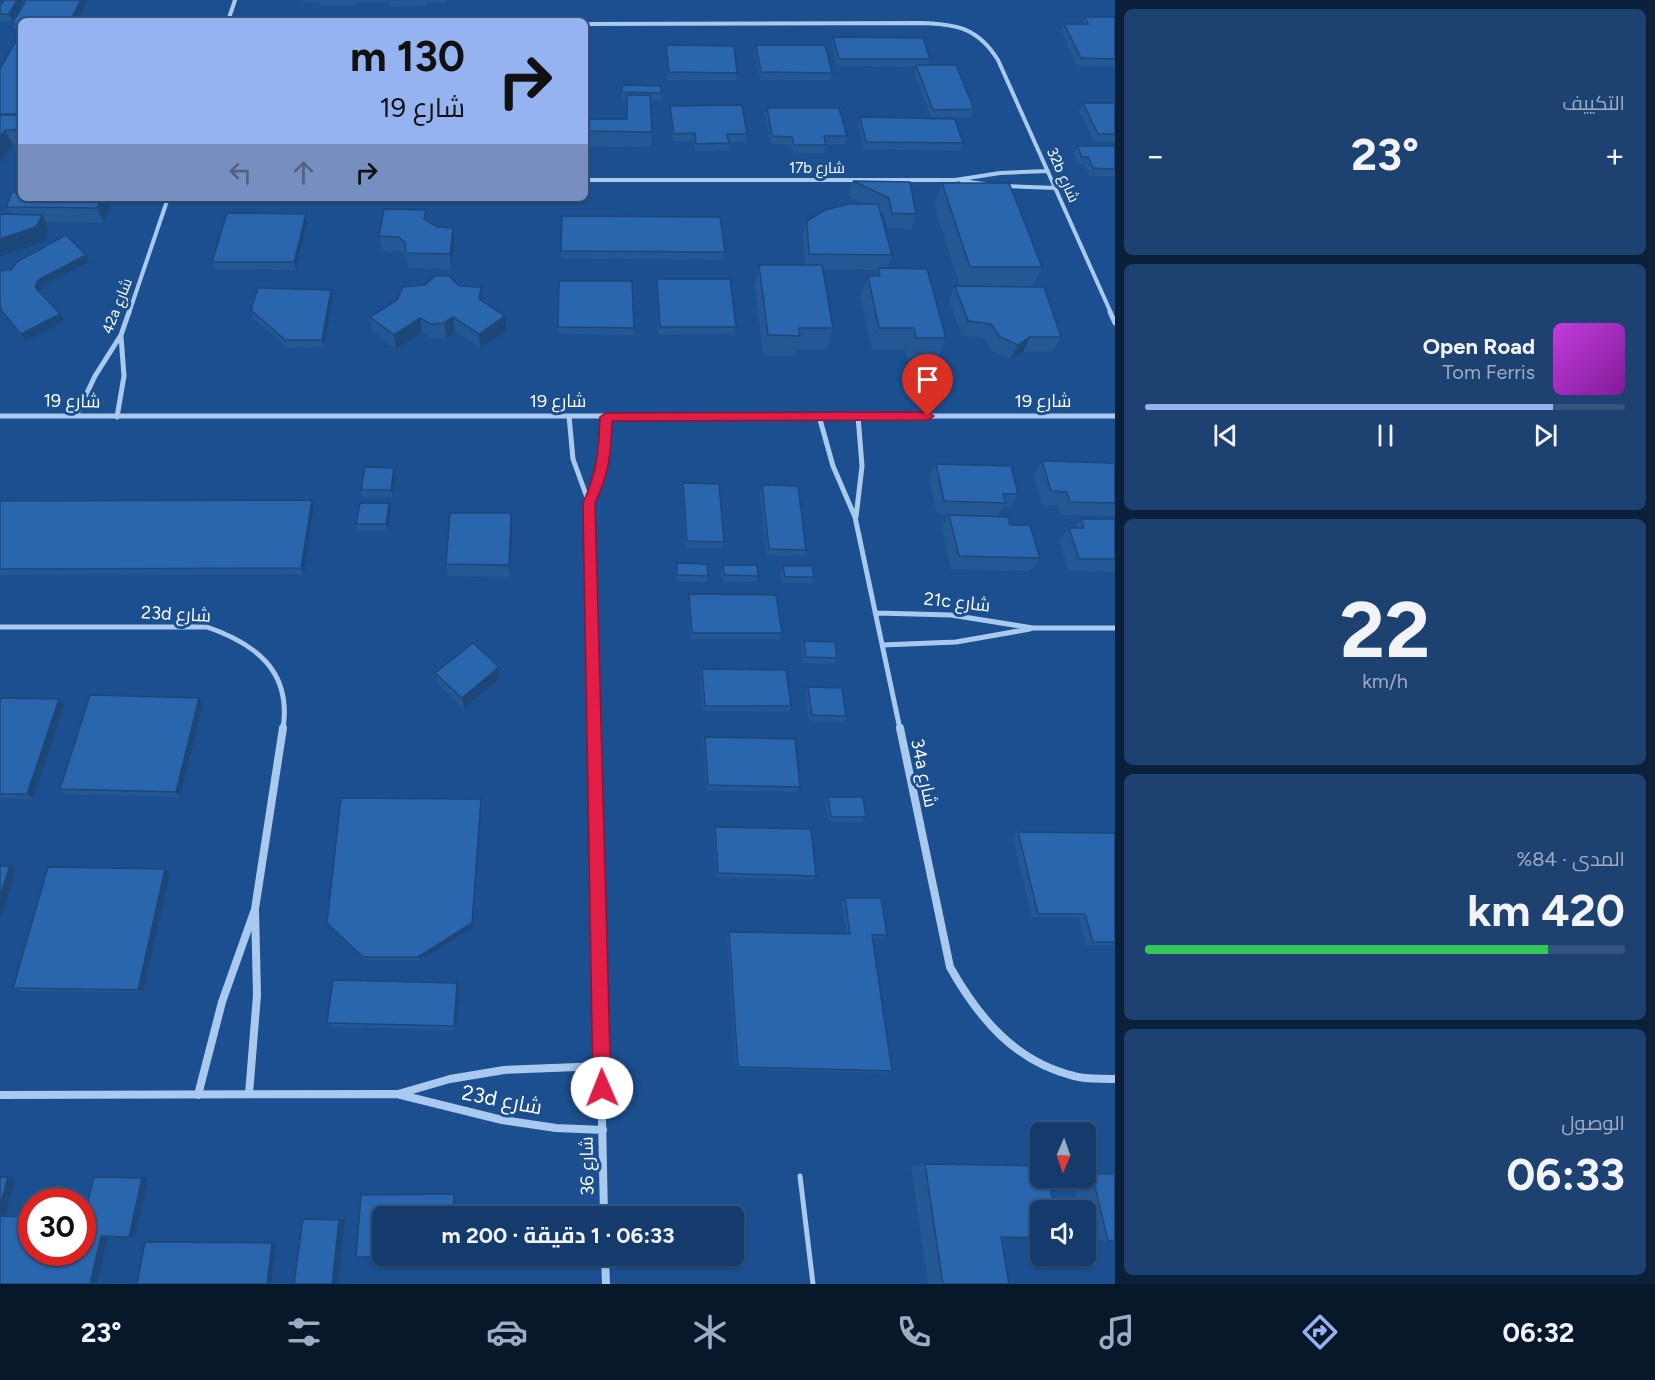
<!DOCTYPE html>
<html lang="ar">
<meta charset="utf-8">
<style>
body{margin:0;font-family:Figtree,Cairo,sans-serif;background:#1d4271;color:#f1f3f6;direction:rtl;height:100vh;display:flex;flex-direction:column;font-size:22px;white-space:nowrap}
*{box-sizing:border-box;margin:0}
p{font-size:20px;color:#9dadc1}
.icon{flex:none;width:33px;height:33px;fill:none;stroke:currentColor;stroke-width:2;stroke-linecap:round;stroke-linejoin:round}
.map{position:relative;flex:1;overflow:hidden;direction:ltr}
.sheet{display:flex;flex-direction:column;gap:9px;padding:9px;background:#0b203b;width:540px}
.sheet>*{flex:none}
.top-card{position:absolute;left:18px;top:18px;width:570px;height:183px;border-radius:9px;box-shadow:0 2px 4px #0004,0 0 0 2px #33557e;direction:rtl;background:#95b2f1;color:#111;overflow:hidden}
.needle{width:39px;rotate:182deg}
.tools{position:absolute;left:1030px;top:1122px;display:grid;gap:12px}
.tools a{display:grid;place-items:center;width:66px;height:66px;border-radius:9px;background:#143b6b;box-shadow:0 2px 4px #0004,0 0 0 2px #33557e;font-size:30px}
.speed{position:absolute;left:18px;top:1188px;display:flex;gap:12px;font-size:30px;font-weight:700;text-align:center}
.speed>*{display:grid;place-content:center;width:78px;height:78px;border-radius:50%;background:#143b6b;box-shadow:0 2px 4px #0004,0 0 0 2px #33557e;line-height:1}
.speed .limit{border:9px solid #d22;background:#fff;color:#111}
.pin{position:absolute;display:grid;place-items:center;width:51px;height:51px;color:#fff;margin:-62px -26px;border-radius:50% 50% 50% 0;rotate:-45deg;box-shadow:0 0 6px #0007}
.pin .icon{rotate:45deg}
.me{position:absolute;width:66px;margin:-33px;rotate:359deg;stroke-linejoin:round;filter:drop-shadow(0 0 4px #0008)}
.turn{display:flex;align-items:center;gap:21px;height:126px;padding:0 24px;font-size:27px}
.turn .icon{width:78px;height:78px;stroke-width:2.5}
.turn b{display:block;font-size:42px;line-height:51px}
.lanes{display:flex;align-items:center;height:57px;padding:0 24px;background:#0003;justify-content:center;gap:30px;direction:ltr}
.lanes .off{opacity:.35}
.big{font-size:45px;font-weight:700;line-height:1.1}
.sheet .widget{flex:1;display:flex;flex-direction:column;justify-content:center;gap:9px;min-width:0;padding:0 21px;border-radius:9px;background:#1d4271}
.sheet .dial{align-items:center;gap:0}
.dial b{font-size:78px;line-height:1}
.song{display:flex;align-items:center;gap:18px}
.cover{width:72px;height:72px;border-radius:9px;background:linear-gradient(135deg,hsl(290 70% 55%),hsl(290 70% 35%))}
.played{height:6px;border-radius:3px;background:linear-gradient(90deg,#95b2f1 85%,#33557e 85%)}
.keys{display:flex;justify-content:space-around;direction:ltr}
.heat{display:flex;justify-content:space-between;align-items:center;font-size:33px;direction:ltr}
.charge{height:9px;border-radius:4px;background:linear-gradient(90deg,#34c759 84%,#33557e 0)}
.trip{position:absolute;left:372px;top:1206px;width:372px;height:60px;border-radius:9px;background:#143b6b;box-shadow:0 2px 4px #0004,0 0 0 2px #33557e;font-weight:700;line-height:60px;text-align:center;direction:rtl}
.tab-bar{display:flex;height:96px;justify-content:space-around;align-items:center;background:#08182b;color:#9dadc1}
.tab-bar .icon{width:42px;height:42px}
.tab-bar .on{color:#95b2f1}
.tab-bar b{font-size:27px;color:#f1f3f6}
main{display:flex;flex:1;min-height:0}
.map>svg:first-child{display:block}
</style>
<main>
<section class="sheet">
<div class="widget"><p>التكييف</p>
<div class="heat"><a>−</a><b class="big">23°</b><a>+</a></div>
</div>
<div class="widget">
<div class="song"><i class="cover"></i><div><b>Open Road</b><p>Tom Ferris</p></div></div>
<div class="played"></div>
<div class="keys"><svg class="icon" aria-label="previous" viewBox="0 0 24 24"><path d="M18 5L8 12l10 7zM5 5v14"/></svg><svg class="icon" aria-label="pause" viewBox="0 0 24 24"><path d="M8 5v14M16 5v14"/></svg><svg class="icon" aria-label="next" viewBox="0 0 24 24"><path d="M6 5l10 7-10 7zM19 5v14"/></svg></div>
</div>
<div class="widget dial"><b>22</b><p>km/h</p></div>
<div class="widget"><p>المدى · 84%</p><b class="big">420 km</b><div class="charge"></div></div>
<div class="widget"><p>الوصول</p><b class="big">06:33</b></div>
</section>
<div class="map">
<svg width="1115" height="1284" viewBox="0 0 1115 1284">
<rect width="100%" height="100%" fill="#1b4f8f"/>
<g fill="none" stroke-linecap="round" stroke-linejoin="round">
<path stroke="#a9c9ee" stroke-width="5" d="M800 1176 813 1284"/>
<path stroke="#a9c9ee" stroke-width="4" d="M229 19 291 21
M228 21 235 0
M585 24 921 23C957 24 978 28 998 60L1111 313
M585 180H955L1000 173 1048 171
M962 181 984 184
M1004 186 1056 188
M129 313 168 198"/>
<path stroke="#a9c9ee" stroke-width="5" d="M1110 312 1115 323
M0 416H1115
M76 416 95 376 121 335 129 312
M569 416 573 459 589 503 594 729
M819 416 833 466 855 517 900 729
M117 417 124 376 121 336
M589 503 603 461 606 417
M856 517 862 466 858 416
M876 613 951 615 1033 628H1115
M0 627H207C256 644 292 671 283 729
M882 645 956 642 1030 629"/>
<path stroke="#a9c9ee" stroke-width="8" d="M594 728 604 1216
M900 728 950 967C978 1017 1015 1062 1074 1076 1087 1080 1101 1078 1115 1079
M249 1094 257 995 255 909 283 728
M398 1094 450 1079 504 1070 602 1066
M0 1095 397 1094 502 1120 556 1128 603 1130
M198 1095 222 1002 254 912
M605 1256 606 1284"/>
</g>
<path fill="#245895" d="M4 0H22L23 3 12 21H0V14Z
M301 0H446V2H427L426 6 390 7V2H356L355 6H320L319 2H301Z
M1085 17H1115V66H1077L1061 31 1064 24H1082Z
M21 21V31H16L12 24Z
M833 37 930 59 928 65 974 109 971 117H931L914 72 916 67 837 66 832 45Z
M21 41V145H13L0 162V69Z
M666 45 737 73 736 80H668L666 52Z
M756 45 832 73 830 80H760L755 53Z
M622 85 661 93V101L651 100 652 132 651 147 587 146V119H626V100H622Z
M1083 103H1115V142H1094L1079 111Z
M670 106 747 134 746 142H729L728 151H695L694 141H673L670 113Z
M767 108 847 136 845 144H826L824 153H793L791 144H771L765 115Z
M860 117 963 143 960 151 864 149 858 125Z
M1077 146H1115V176H1089L1084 164H1078L1074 153Z
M853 181 910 182 916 214 911 229 887 228 884 213 880 212 892 255 887 269 946 338 937 359H907L905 349H872L860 297 868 276H875L878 270 822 269 833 328 827 349H797L795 356H763L755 286 759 265H805L803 236 807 221 865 204 849 196Z
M942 183 1042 267 1032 287 1061 337 1053 351 1023 352 1010 359 993 352 984 338 962 336 949 300 955 286H960L934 204Z
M21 198H116V199H106L110 208 104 223 46 222 49 229 44 242 0 257V214H10L6 207Z
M306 214 307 222 296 270 215 269 212 262Z
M562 216 725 252 723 260 561 258Z
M427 221 438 227 453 228 455 243 451 269 408 268 406 255 401 252 382 251 379 236Z
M89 262 42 287 40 293 60 314 64 321 25 342 6 317 1 310 12 269Z
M657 279 736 327 734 334 659 335 656 287Z
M559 281 634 328V335L558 334Z
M459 286 481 287 483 302 506 331 480 348 455 331 446 338H432L422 332 396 349 373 332 370 317Z
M331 290 333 297 324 347 288 348 253 318 251 310Z
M1042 461 1115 463V516L1061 515 1058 505H1042L1034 475Z
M936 464 1018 494 1010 508 1003 507 998 516 937 514 929 477Z
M394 468 396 475 393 497H363L361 490Z
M683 483 724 542 723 548H686L682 490Z
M762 485 806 550 804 556 767 555 760 492Z
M312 500 314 506 304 574 0 575V501Z
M391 510 388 531H358L356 524Z
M949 515 1010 525 1040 558 1030 571 951 569 942 528Z
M1081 519H1115V572L1069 571 1059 541 1069 528H1074Z
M512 527 510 577 448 576 446 564Z
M677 563 708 576 706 582 676 581V570Z
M723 565 758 576 756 582H723L721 571Z
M783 566 814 577 812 583H782L781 572Z
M689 594 782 633 779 639H690L688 601Z
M804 641 837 658 834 664 803 663 801 646Z
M702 669 791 706 788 712 703 711 700 675Z
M435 673 500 678 464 709 438 684Z
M808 687 846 716 843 722 809 721 806 693Z
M0 698 59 699 64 705 33 799 0 798Z
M199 698 203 704 180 797 65 794 60 789Z
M705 737 800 787 797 792 706 790 703 742Z
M828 797 866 817 862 822 828 821 825 801Z
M481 803 473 927 420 960H365L327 923Z
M715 827 816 876 813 880 716 877 713 831Z
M1018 832 1115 833V945H1086L1079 917H1032L1013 837Z
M170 874 143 992 20 991 13 988Z
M845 898 887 935 883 939 872 938 892 1071 888 1073 736 1069 727 935 729 932 846 934 842 902Z
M460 989 456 1030 333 1027 327 1023Z
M925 1164 1001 1237 1009 1284H928L911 1166Z
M1086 1174H1092L1115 1241 1086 1240V1210H1079L1072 1178H1086Z"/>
<path fill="#1d4779" d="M17 0H22L23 3 12 21 9 14Z
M81 0H88L77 21H70Z
M21 119V142L15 130Z
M5 130 13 145 0 162V137Z
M97 198H105L110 208 104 223 97 208Z
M306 214 307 222 296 270 294 262Z
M42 215 49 229 44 242 0 257V239Z
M453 228 455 243 451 269 450 254Z
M86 255 89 262 42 287 39 295 35 287 38 280Z
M481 287 483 302 479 299Z
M331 290 333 297 324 347 322 340Z
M60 314 64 321 25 342 21 334Z
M505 316 506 331 480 348 479 334Z
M453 317 455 331 446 338 444 323Z
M420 318 422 332 396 349 394 335Z
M1030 337 1023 352 1010 359 1018 345Z
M394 468 396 475 393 497 391 490Z
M312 500 314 506 304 574 301 568Z
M389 503 391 510 388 531 386 524Z
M511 513 512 527 510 577 509 565Z
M499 667 500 678 464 709 462 698Z
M199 698 203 704 180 797 176 792Z
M59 699 64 705 33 799 27 794Z
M481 799V803L473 927 420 960 418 957Z
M10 866 16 870 0 920V896Z
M165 869 170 874 143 992 138 990Z
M457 983 460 989 456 1030 454 1026Z
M8 1177 15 1178 5 1216H0V1206Z
M142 1178 148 1179 135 1237H129Z
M454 1194H455L454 1216H453Z
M345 1219 338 1284H332L339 1220Z
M108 1235 97 1284H90L101 1236Z
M276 1242 271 1284H267L272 1243Z"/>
<path fill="#2a66ad" stroke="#1d4779" stroke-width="1.5" d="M4 0H17L9 14H0V6Z
M26 0H81L70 21H21V24H12Z
M1085 17H1115V59L1081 58 1064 24H1088Z
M833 37 923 38 930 59H839Z
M16 41H21V114H0V69Z
M666 45 734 46 737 73 669 72Z
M756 45H825L832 73 761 72Z
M916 65H956L974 109 933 110Z
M622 85 661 86V93L622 92Z
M627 95H650L652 132 587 131V119H627Z
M1083 103H1115V134H1098Z
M742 105 747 134H727L729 143 696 144 695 133 674 134 670 106Z
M767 108H839L847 136H824L826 145H794L792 137 772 136Z
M0 115H21V119L15 130H5L0 137Z
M860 117 955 119 963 143 866 142Z
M1077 146H1115V169L1093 168 1088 157H1082Z
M853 181 910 182 916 214 892 213 889 198Z
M942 183H1009L1042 267H970Z
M12 192H21V198H101L97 208 6 207Z
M849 204H878L892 255 809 254 807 221 825 210Z
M384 209 426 210 424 219 438 227 453 228 450 254 406 253 405 242 398 237 379 236Z
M227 213 306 214 294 262H212Z
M0 214 42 215 36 227 0 239Z
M562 216 720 217 725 252 561 251Z
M66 235 86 255 38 280 35 287 60 314 21 334 1 310 0 302V271L12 269 17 262Z
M759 265H822L833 328H799L800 336 768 335Z
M878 268 927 269 946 338H916L914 328H879L868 276H880Z
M435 276H449L459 286 481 287 479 299 505 316 479 334 453 317 444 323 430 324 420 318 394 335 370 317 397 300 403 287 425 285Z
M657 279H730L736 327H660Z
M559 281H632L634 328 558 327Z
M955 286 1044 287 1061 337H1030L1018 345 1000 337 991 324 968 321Z
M258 288 331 290 322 340H285L251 310Z
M1042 461 1115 463V503L1070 502 1067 492 1051 491Z
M936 464 1011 466 1018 494H1003L1006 503 944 501Z
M365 467 394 468 391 490H361Z
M683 483 719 484 724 542 687 541Z
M762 485 798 486 806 550 769 549Z
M312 500 301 568 0 569V501Z
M360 503H389L386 524H356Z
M450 513H511L509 565 446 564Z
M949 515 1008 517 1010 525H1030L1040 558 959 556Z
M1081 519H1115V559H1079L1069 528H1084Z
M677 563 707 564 708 576 677 575Z
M723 565H757L758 576 724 575Z
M783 566H812L814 577H785Z
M689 594 776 595 782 633H692Z
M804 641 835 642 837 658 806 657Z
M473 643 499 667 462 698 435 673Z
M702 669 786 670 791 706H705Z
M808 687 842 688 846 716 812 715Z
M90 695 199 698 176 792 60 789Z
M0 698 59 699 27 794H0Z
M705 737 795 739 800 787 708 785Z
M828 797H863L866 817H831Z
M341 798 481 799 472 923 418 957H363L327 923Z
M715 827 811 829 816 876 718 873Z
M1018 832 1115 833V942H1093L1085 914H1038Z
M0 866H10L0 896Z
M48 867 165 869 138 990 13 988Z
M845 898H881L887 935H872L892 1071 738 1067 729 932 850 934Z
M333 980 457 983 454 1026 327 1023Z
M925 1164 1041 1166V1178H1048L1055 1210H1041V1238L1001 1237 1009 1284H943Z
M1092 1174H1115V1241H1108Z
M0 1177H8L0 1206Z
M94 1177 142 1178 129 1237 101 1236 90 1284H0V1216L32 1217V1252H82V1218H84Z
M454 1194 453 1216H382V1256H451L356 1257 361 1195Z
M303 1219 339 1220 332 1284H294Z
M145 1242 272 1243 267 1284H137Z"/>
<path fill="#e11d48" stroke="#92132f" stroke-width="1.5" d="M928 412 934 416 928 420 612 421C611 453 609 474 595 503L611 1088 608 1094 602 1097 596 1094 593 1088 583 503C597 472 599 450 600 417L606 413Z"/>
<g text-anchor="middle" stroke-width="6" stroke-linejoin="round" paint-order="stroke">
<g font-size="15" fill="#fff" stroke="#1b4f8f">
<text x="817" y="173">17b شارع</text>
<text transform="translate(1063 175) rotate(66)" y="5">32b شارع</text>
<text transform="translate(117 306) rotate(-69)" y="5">42a شارع</text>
</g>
<g font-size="18" fill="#fff" stroke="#1b4f8f">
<text transform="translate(72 401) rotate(1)" y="6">شارع 19</text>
<text x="558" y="407">شارع 19</text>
<text x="1043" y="407">شارع 19</text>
<text transform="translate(957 602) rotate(6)" y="6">21c شارع</text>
<text transform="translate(176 614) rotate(3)" y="6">23d شارع</text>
<text transform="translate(924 773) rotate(78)" y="6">34a شارع</text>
<text transform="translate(587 1166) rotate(-91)" y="6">شارع 36</text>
</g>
<g font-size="21" fill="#fff" stroke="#1b4f8f">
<text transform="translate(502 1100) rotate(11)" y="7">23d شارع</text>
</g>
</g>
</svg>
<div class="tools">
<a><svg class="needle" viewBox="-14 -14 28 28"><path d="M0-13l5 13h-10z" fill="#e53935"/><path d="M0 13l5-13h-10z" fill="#9dadc1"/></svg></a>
<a><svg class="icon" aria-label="sound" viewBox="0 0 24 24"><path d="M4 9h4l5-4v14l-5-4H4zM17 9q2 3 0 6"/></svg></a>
</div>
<div class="speed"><div class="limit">30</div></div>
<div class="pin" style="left:928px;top:416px;background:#d93025"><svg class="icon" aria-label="arrive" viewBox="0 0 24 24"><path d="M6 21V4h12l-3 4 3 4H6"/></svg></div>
<svg class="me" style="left:602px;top:1088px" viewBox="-20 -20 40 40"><circle r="19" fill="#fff"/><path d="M0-13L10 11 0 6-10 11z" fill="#e11d48"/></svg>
<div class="trip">06:33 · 1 دقيقة · 200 m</div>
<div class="top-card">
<div class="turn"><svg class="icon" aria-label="right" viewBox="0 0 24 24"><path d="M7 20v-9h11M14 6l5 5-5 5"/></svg><div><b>130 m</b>شارع 19</div></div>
<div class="lanes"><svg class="icon off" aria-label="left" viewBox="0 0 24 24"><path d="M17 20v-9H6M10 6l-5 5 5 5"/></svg><svg class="icon off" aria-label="ahead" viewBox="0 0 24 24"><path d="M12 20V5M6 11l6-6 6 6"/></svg><svg class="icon" aria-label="right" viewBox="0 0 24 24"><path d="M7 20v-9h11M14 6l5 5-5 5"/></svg></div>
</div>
</div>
</main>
<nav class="tab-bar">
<b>06:32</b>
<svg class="icon on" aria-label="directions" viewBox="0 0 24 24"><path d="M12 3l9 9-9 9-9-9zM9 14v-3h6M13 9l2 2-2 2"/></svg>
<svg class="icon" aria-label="music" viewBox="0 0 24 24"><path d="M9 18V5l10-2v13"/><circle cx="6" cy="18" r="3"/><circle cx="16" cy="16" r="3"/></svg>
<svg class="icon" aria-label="phone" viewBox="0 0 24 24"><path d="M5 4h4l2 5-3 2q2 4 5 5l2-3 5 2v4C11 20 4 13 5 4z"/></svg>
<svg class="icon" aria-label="climate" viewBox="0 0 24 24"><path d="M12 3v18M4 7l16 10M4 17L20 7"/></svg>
<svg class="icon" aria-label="car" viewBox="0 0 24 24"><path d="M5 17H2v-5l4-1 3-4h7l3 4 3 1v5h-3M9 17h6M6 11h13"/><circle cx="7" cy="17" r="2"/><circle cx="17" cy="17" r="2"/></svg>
<svg class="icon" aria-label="filters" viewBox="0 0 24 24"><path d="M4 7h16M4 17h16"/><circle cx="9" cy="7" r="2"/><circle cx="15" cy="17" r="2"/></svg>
<b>23°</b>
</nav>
